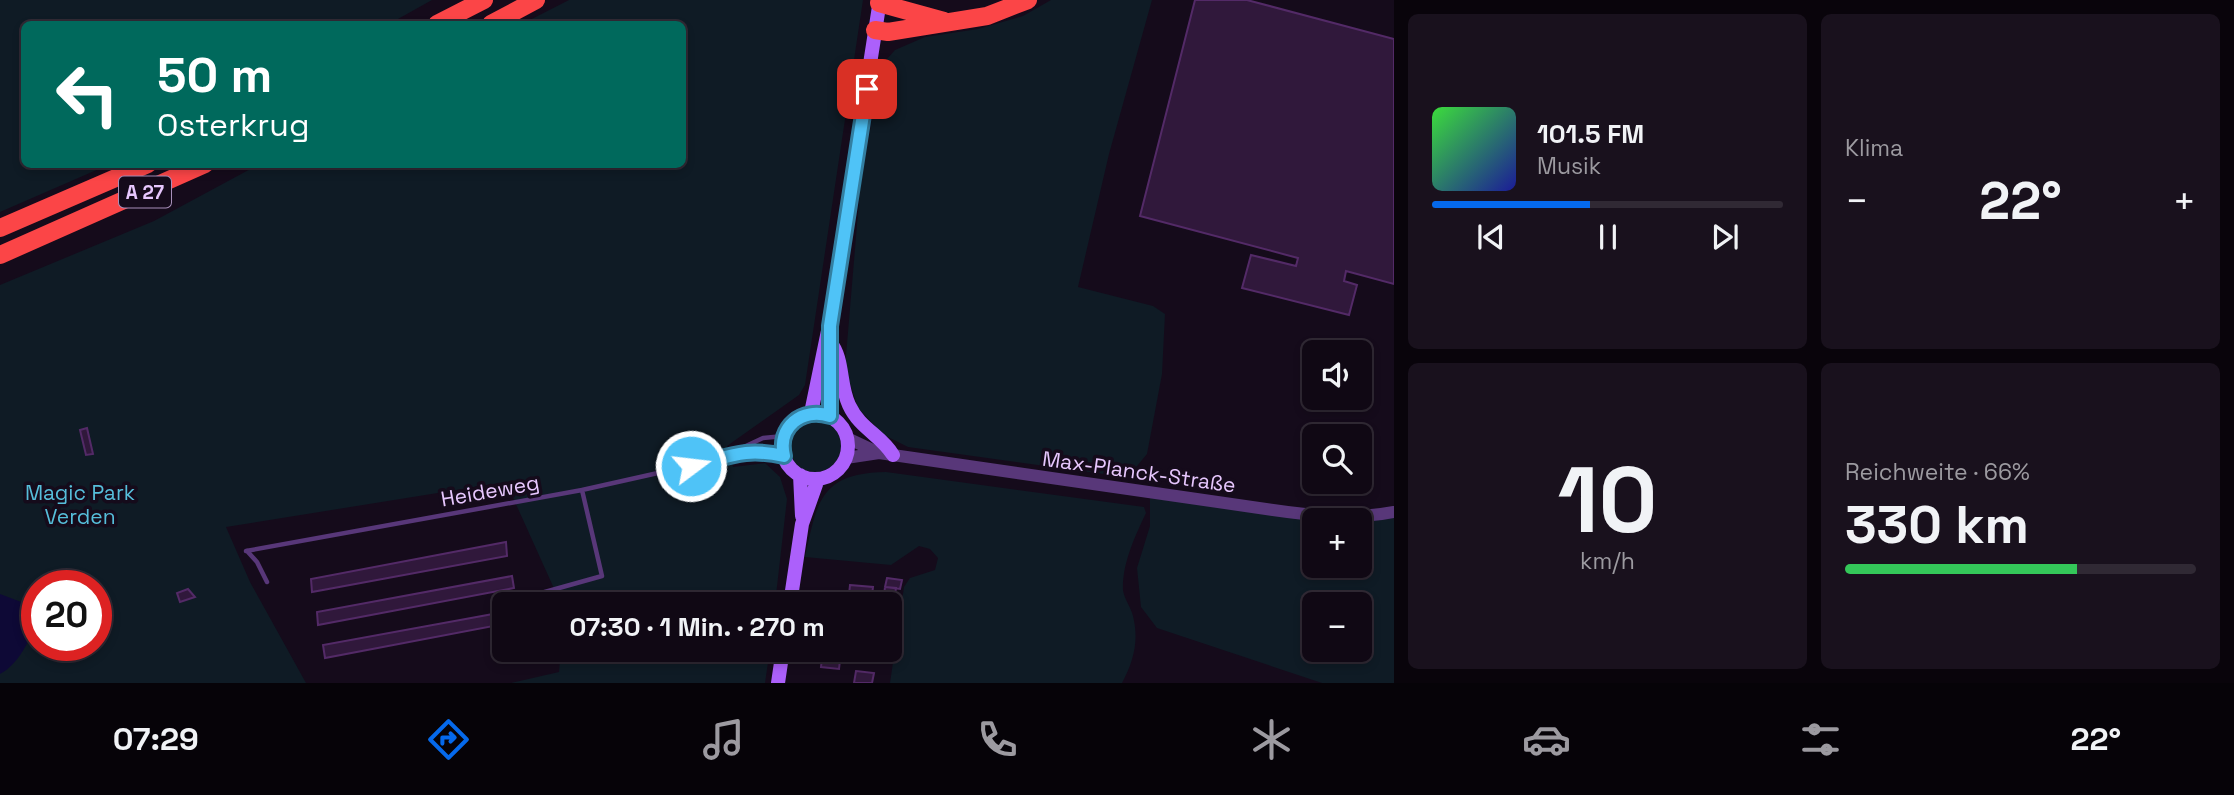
<!DOCTYPE html>
<html lang="de">
<meta charset="utf-8">
<style>
body{margin:0;font-family:"Space Grotesk",sans-serif;background:#19111d;color:#f1f3f6;height:100vh;display:flex;flex-direction:column;font-size:26px;white-space:nowrap}
*{box-sizing:border-box;margin:0}
p{font-size:23px;color:#9c9aa0}
.icon{flex:none;width:38px;height:38px;fill:none;stroke:currentColor;stroke-width:2;stroke-linecap:round;stroke-linejoin:round}
.map{position:relative;flex:1;overflow:hidden}
.sheet{display:flex;flex-direction:column;gap:14px;padding:14px;background:#09040b;width:840px}
.sheet>*{flex:none}
.banner{position:absolute;left:21px;top:21px;width:665px;height:147px;border-radius:10px;box-shadow:0 4px 10px #0003,0 0 0 2px #302934;background:#00695c;color:#fff;overflow:hidden}
.buttons{position:absolute;left:1302px;top:340px;display:grid;gap:14px}
.buttons a{display:grid;place-items:center;width:70px;height:70px;border-radius:10px;background:#100814;box-shadow:0 4px 10px #0003,0 0 0 2px #302934;font-size:35px}
.speed{position:absolute;left:21px;top:570px;display:flex;gap:14px;font-size:35px;font-weight:700;text-align:center}
.speed>*{display:grid;place-content:center;width:91px;height:91px;border-radius:50%;background:#100814;box-shadow:0 4px 10px #0003,0 0 0 2px #302934;line-height:1}
.speed .limit{border:10px solid #d22;background:#fff;color:#111}
.pin{position:absolute;display:grid;place-items:center;width:60px;height:60px;color:#fff;margin:-30px;border-radius:14px;box-shadow:0 4px 10px #0006}
.me{position:absolute;width:77px;margin:-38px;rotate:75deg;stroke-linejoin:round;filter:drop-shadow(0 0 5px #0008)}
.turn{display:flex;align-items:center;gap:24px;height:147px;padding:0 21px;font-size:32px}
.turn .icon{width:91px;height:91px;stroke-width:2.5}
.turn b{display:block;font-size:49px;line-height:60px}
.big{font-size:52px;font-weight:800;line-height:1.1}
.sheet .tile{flex:1;display:flex;flex-direction:column;justify-content:center;gap:10px;min-width:0;padding:0 24px;border-radius:10px;background:#19111d}
.sheet .dial{align-items:center;gap:0}
.dial b{font-size:91px;line-height:1}
.song{display:flex;align-items:center;gap:21px}
.cover{width:84px;height:84px;border-radius:10px;background:linear-gradient(135deg,hsl(120 70% 55%),hsl(240 70% 35%))}
.played{height:7px;border-radius:4px;background:linear-gradient(90deg,#0569eb 45%,#302934 45%)}
.keys{display:flex;justify-content:space-around;direction:ltr}
.heat{display:flex;justify-content:space-between;align-items:center;font-size:38px;direction:ltr}
.charge{height:10px;border-radius:5px;background:linear-gradient(90deg,#34c759 66%,#302934 0)}
.sheet .tiles{flex:1;display:grid;gap:14px;grid-template-columns:repeat(2,1fr)}
.trip{position:absolute;left:492px;top:592px;width:410px;height:70px;border-radius:10px;background:#100814;box-shadow:0 4px 10px #0003,0 0 0 2px #302934;font-weight:800;line-height:70px;text-align:center}
.tabs{display:flex;height:112px;justify-content:space-around;align-items:center;background:#060308;color:#9c9aa0}
.tabs .icon{width:49px;height:49px}
.tabs .selected{color:#0569eb}
.tabs b{font-size:32px;color:#f1f3f6}
main{display:flex;flex:1;min-height:0}
.map>svg:first-child{display:block}
</style>
<main>
<div class="map">
<svg width="1394" height="683" viewBox="0 0 1394 683">
<rect width="100%" height="100%" fill="#150b1b"/>
<path fill="#0f1b25" fill-rule="evenodd" d="M0 0H432L389 24H24V164L108 165 0 212Z
M569 0H863L805 385 799 395 727 446 733 467 765 463 780 477 787 499 775 604H561L506 482 226 527 250 582 306 683H0V285L154 221 258 165 682 164V24H522ZM37 586H96V646H37Z
M1051 0H1152L1109 154 1078 287 1153 306 1165 314 1162 374 1147 454 1132 472 1111 475 908 447 884 435 858 408 845 368 860 189 873 113 887 59 895 50 925 37 978 29 1023 16Z
M789 446a26 26 0 1 1 52 0a26 26 0 1 1-52 0Z
M886 472 1144 507 1146 513C1135 536 1122 564 1123 590 1124 599 1131 607 1133 616 1139 640 1134 661 1122 683H890L904 587 910 578 935 570 938 558 930 549 919 546 891 565 805 557C817 502 820 473 886 472Z
M1150 498 1323 519 1394 514V683H1322L1157 628 1141 607 1137 568 1150 526ZM1314 520H1360V565H1314ZM1314 604H1360V649H1314Z
M561 649H770L765 683H511L559 672Z"/>
<path fill="#0e0936" d="M0 594 37 608C37 630 20 664 0 674Z"/>
<path fill="#30183b" stroke="#532a67" stroke-width="2" d="M1195 0H1247L1394 39V284L1346 271 1344 281 1357 285 1349 315 1242 288 1251 255 1296 266 1298 258 1140 216Z
M87 428 93 454 86 455 80 430Z
M506 542 507 556 312 592 311 579Z
M512 576 514 588 318 625 317 612Z
M887 578 902 580 900 589 885 587Z
M850 585 873 587 871 604H848Z
M885 587 896 588 893 607 883 604Z
M188 589 195 597 180 602 177 593Z
M504 612V624L325 658 323 645Z
M823 649H855L853 661 840 660 839 669 821 667Z
M856 671 874 673 872 683H854Z"/>
<g fill="none" stroke-linecap="round" stroke-linejoin="round">
<path stroke="#583779" stroke-width="4.5" d="M738 452H765L784 456
M246 551 582 490 716 460 763 438 784 436
M247 551 257 562 267 582
M534 595 602 576 582 490"/>
<path stroke="#583779" stroke-width="12" d="M847 438 879 453 1273 510C1314 516 1353 520 1394 512
M846 458 879 453"/>
<path stroke="#ac60fb" stroke-width="14" d="M830 342C844 359 839 384 849 405 860 429 881 435 893 455
M811 413 829 326 880 0
M782 446a33 33 0 1 1 66 0a33 33 0 1 1-66 0Z
M830 416V355
M800 475 802 516
M790 604 802 524 818 479
M778 683 783 649"/>
<path stroke="#fb4547" stroke-width="18" d="M879 3 944 21
M437 24 484 0
M491 24 536 0
M875 30 888 32 987 16 1028 0
M0 228 148 164
M0 255 205 164"/>
</g>
<g fill="none" stroke-linecap="round" stroke-linejoin="round">
<g stroke="#337fa1" stroke-width="18">
<path id="route" d="M691 466C729 457 744 447 784 456 777 427 802 407 830 416V326L867 89"/>
</g>
<use href="#route" stroke="#4fc3f7" stroke-width="12"/>
</g>
<g text-anchor="middle" stroke-width="7" stroke-linejoin="round" paint-order="stroke">
<rect fill="#150b1b" stroke="#a88fba" stroke-width="2" x="119" y="176.5" width="52" height="31" rx="5"/>
<g font-size="19" font-weight="bold" fill="#e7c7fe">
<text x="145" y="199">A 27</text>
</g>
<g font-size="21" fill="#e7c7fe" stroke="#150b1b">
<text transform="translate(1139 472) rotate(8)" y="7">Max-Planck-Straße</text>
<text transform="translate(490 491) rotate(-10)" y="7">Heideweg</text>
</g>
<g font-size="21" fill="#56beda" stroke="#150b1b">
<text x="80" y="500">Magic Park<tspan x="80" dy="24">Verden</tspan></text>
</g>
</g>
</svg>
<div class="buttons">
<a><svg class="icon" aria-label="sound" viewBox="0 0 24 24"><path d="M4 9h4l5-4v14l-5-4H4zM17 9q2 3 0 6"/></svg></a>
<a><svg class="icon" aria-label="search" viewBox="0 0 24 24"><circle cx="10" cy="10" r="6"/><path d="M15 15l6 6"/></svg></a>
<a>+</a>
<a>−</a>
</div>
<div class="speed"><div class="limit">20</div></div>
<div class="pin" style="left:867px;top:89px;background:#d93025"><svg class="icon" aria-label="arrive" viewBox="0 0 24 24"><path d="M6 21V4h12l-3 4 3 4H6"/></svg></div>
<svg class="me" style="left:691px;top:466px" viewBox="-20 -20 40 40"><circle r="17" fill="#4fc3f7" stroke="#fff" stroke-width="3"/><path d="M0-11L8 9 0 5-8 9z" fill="#fff"/></svg>
<div class="trip">07:30 · 1 Min. · 270 m</div>
<div class="banner">
<div class="turn"><svg class="icon" aria-label="left" viewBox="0 0 24 24"><path d="M17 20v-9H6M10 6l-5 5 5 5"/></svg><div><b>50 m</b>Osterkrug</div></div>
</div>
</div>
<section class="sheet">
<div class="tiles">
<div class="tile">
<div class="song"><i class="cover"></i><div><b>101.5 FM</b><p>Musik</p></div></div>
<div class="played"></div>
<div class="keys"><svg class="icon" aria-label="previous" viewBox="0 0 24 24"><path d="M18 5L8 12l10 7zM5 5v14"/></svg><svg class="icon" aria-label="pause" viewBox="0 0 24 24"><path d="M8 5v14M16 5v14"/></svg><svg class="icon" aria-label="next" viewBox="0 0 24 24"><path d="M6 5l10 7-10 7zM19 5v14"/></svg></div>
</div>
<div class="tile"><p>Klima</p>
<div class="heat"><a>−</a><b class="big">22°</b><a>+</a></div>
</div>
<div class="tile dial"><b>10</b><p>km/h</p></div>
<div class="tile"><p>Reichweite · 66%</p><b class="big">330 km</b><div class="charge"></div></div>
</div>
</section>
</main>
<nav class="tabs">
<b>07:29</b>
<svg class="icon selected" aria-label="directions" viewBox="0 0 24 24"><path d="M12 3l9 9-9 9-9-9zM9 14v-3h6M13 9l2 2-2 2"/></svg>
<svg class="icon" aria-label="music" viewBox="0 0 24 24"><path d="M9 18V5l10-2v13"/><circle cx="6" cy="18" r="3"/><circle cx="16" cy="16" r="3"/></svg>
<svg class="icon" aria-label="phone" viewBox="0 0 24 24"><path d="M5 4h4l2 5-3 2q2 4 5 5l2-3 5 2v4C11 20 4 13 5 4z"/></svg>
<svg class="icon" aria-label="climate" viewBox="0 0 24 24"><path d="M12 3v18M4 7l16 10M4 17L20 7"/></svg>
<svg class="icon" aria-label="car" viewBox="0 0 24 24"><path d="M5 17H2v-5l4-1 3-4h7l3 4 3 1v5h-3M9 17h6M6 11h13"/><circle cx="7" cy="17" r="2"/><circle cx="17" cy="17" r="2"/></svg>
<svg class="icon" aria-label="filters" viewBox="0 0 24 24"><path d="M4 7h16M4 17h16"/><circle cx="9" cy="7" r="2"/><circle cx="15" cy="17" r="2"/></svg>
<b>22°</b>
</nav>
